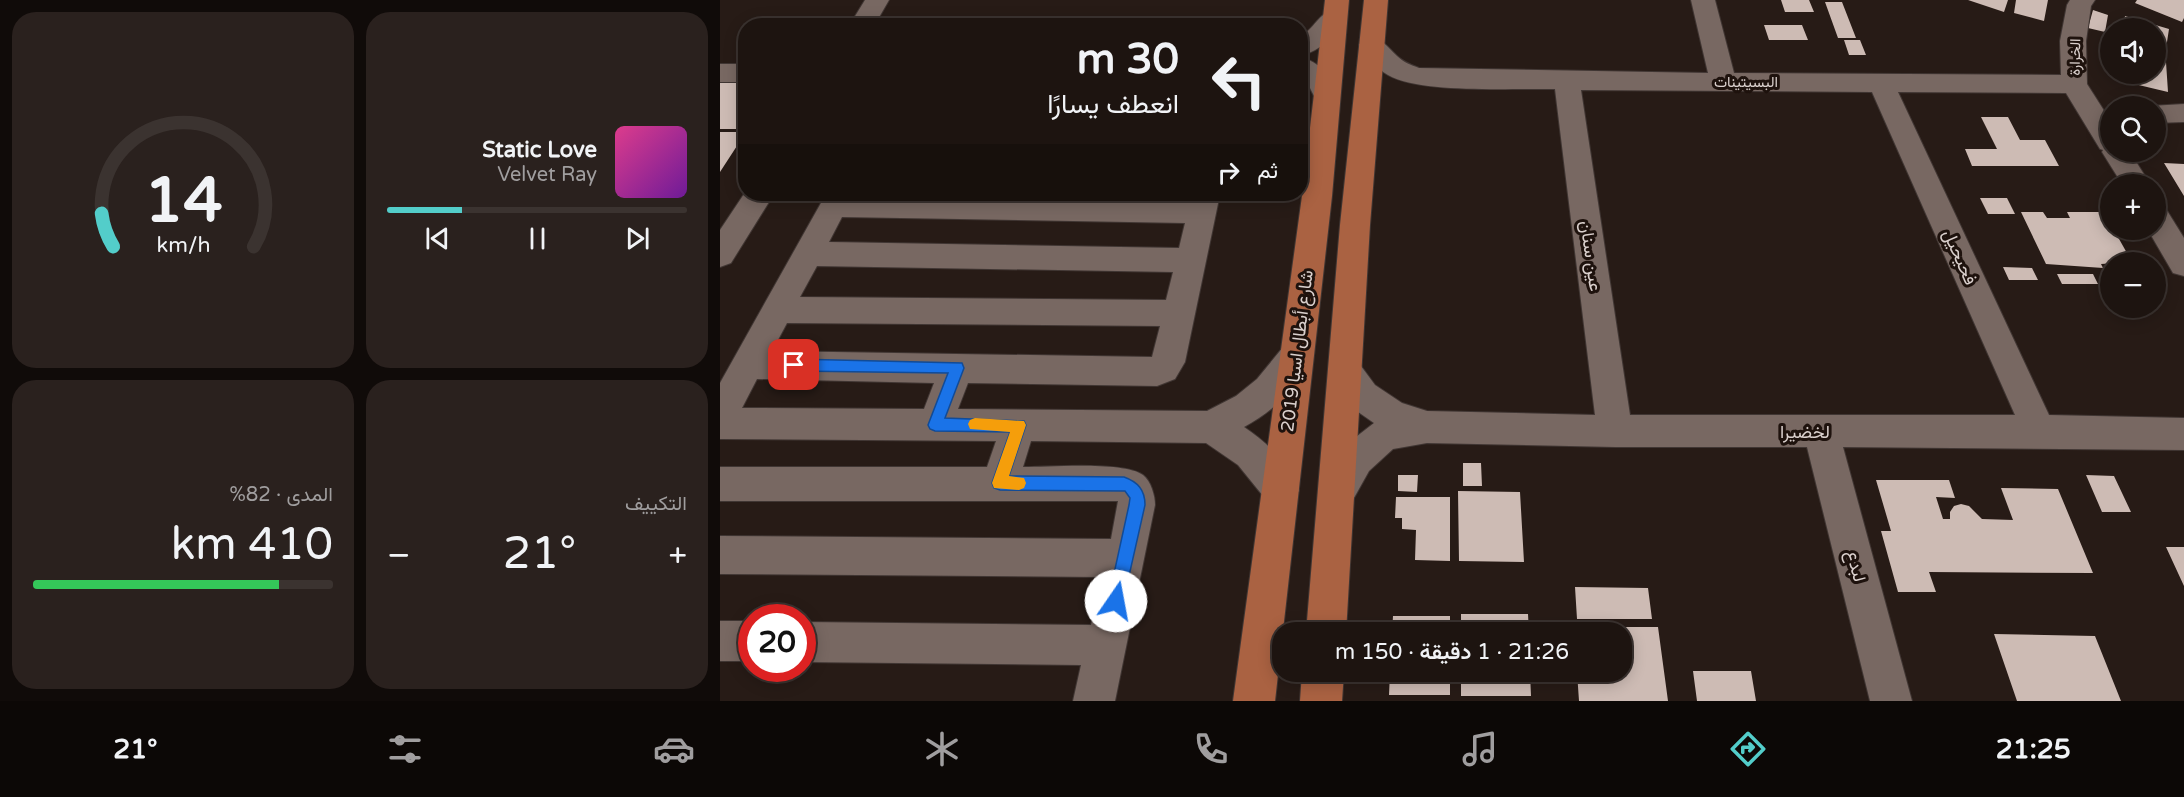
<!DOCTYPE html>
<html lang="ar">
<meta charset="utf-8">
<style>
body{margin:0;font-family:"Varela Round",Vazirmatn,sans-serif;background:#2a211e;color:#f1f3f6;direction:rtl;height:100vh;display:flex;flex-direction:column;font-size:22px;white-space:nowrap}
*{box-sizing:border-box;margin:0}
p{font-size:20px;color:#a09e9f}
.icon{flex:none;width:33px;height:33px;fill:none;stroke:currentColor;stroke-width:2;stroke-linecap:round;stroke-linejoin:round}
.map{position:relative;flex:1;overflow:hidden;direction:ltr}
.drawer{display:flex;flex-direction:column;gap:12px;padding:12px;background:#100b09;width:720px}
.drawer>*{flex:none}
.top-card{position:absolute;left:18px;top:18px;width:570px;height:183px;border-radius:24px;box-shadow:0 3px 15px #0003,0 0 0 2px #3b3330;direction:rtl;background:#1d1410;color:#f1f3f6;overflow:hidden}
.tools{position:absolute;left:1380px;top:18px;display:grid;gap:12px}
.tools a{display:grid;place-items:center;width:66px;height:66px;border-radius:50%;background:#1d1410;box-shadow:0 3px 15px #0003,0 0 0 2px #3b3330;font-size:30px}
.speed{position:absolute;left:18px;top:604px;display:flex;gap:12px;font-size:30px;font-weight:700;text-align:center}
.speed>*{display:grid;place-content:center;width:78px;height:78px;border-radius:50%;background:#1d1410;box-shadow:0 3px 15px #0003,0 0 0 2px #3b3330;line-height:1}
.speed .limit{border:9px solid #d22;background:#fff;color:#111}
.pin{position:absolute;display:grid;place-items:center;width:51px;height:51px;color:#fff;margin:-26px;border-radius:12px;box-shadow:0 3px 9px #0006}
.me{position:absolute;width:66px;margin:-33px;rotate:12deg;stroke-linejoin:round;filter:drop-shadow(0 0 4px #0008)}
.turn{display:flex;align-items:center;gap:21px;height:126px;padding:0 30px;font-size:27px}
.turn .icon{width:78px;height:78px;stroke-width:2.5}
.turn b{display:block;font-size:42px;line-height:51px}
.then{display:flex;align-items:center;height:57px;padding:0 30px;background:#0003;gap:12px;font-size:22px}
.big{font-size:45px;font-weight:600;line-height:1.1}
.drawer .tile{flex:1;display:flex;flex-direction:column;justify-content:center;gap:9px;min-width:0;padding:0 21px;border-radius:24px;background:#2a211e}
.drawer .dial{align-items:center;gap:0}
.dial svg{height:156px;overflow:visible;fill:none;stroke:#3b3330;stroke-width:7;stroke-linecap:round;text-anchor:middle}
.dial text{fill:#f1f3f6;stroke:none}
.song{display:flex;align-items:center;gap:18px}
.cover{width:72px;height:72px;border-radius:9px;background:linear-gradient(135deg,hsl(330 70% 55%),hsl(280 70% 35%))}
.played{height:6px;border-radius:3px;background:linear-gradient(90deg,#53cdca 25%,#3b3330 25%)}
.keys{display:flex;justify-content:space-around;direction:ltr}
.heat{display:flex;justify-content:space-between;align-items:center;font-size:33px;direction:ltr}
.charge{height:9px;border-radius:4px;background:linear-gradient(90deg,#34c759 82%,#3b3330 0)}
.drawer .tiles{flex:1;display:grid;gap:12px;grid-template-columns:repeat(2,1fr)}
.trip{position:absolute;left:552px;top:622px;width:360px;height:60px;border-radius:24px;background:#1d1410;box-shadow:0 3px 15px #0003,0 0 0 2px #3b3330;font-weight:600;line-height:60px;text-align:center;direction:rtl}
.menu{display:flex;height:96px;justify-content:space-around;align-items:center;background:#0c0806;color:#a09e9f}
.menu .icon{width:42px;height:42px}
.menu .current{color:#53cdca}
.menu b{font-size:27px;color:#f1f3f6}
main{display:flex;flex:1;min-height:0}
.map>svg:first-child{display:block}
</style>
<main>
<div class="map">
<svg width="1464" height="701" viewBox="0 0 1464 701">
<rect width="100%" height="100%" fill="#271b16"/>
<path fill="#cdbbb4" d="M1061 0H1089L1094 12H1065Z
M1248 0H1288L1284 12Z
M1296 0H1328L1324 21 1294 13Z
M1417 0H1464V18L1462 22 1415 3Z
M1105 2H1122L1136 38H1118Z
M1373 10 1388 15 1385 32 1368 28Z
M1405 16 1449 29 1445 55 1436 53V28H1403Z
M1044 25H1082L1088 40H1049Z
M1124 40H1140L1146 55H1129Z
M1436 59 1446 62 1448 92 1406 82V74H1436Z
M0 81H26V129H0Z
M1261 117H1288L1300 140H1325L1339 166H1252L1245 149H1277Z
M0 132H26L0 172Z
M1444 163 1464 164V196Z
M1260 198H1287L1295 214H1268Z
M1301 212H1323L1327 218H1350L1347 212H1384L1390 223V230H1394L1412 262 1381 264 1383 268 1326 264Z
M1283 267 1312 268 1318 280H1289Z
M1337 274H1373L1378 284H1342Z
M743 463H761L762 486H743Z
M678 475H698L697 492 678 491Z
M1366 475 1394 476 1411 512H1382Z
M1156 480H1229L1235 498 1216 497 1223 519H1230V512L1234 506 1241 504 1249 506 1262 519 1293 520 1281 488 1338 489 1373 573 1209 572 1216 592H1178L1161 531H1171Z
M738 491 800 492 804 562 739 561Z
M676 497H730V561L695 560 696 530 682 529V518H675Z
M1446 547H1464V586Z
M855 587 928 588 932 619H857Z
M741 614H808L809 633H741Z
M673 616H730V633H672Z
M854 627H938L948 701H859L857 672H902V633H854Z
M819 628H849V633H820Z
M1274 634 1375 636 1401 701H1297Z
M973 671H1031L1036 701H977Z
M670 672H730V695H669Z
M741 672H810L811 696H741Z"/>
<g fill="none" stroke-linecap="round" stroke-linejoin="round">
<g stroke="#403633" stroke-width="2">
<path id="minor" d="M145 0H169L154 26H129Z
M971 0H995L1014 73 1341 75 1340 41 1347 5 1350 0H1375L1371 6 1366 41 1367 84 1390 120V152H1410L1430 184H1402L1382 152 1383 150 1380 149 1346 93 1178 92 1329 415 1464 418V450L1123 447 1192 701H1150L1087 447H895L707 443 673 449 649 471 630 505 617 510 604 505 599 493 623 447 654 423 631 407 609 372 614 362 626 358 638 362 655 385 682 403 707 411 875 415 835 89C794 88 701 94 668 75 656 68 647 56 639 45L643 39C661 35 665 45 677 56 683 62 691 65 699 68L988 73ZM861 90 1152 92 1295 415H910Z
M614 9 623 12 626 17C614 35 603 50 580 56V37C594 29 599 13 614 9Z
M580 57C600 62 613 77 619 96L615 102 606 105 597 102 589 86 580 77Z
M0 64H26V82H0Z
M1464 104V122L1436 123V106H1430Z
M26 191V194H54L11 263 0 267V230Z
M106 194 470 201 472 194H500L465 362 455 379 437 386 248 383 238 409 487 411 516 396 537 379 564 346 576 342 588 346 593 356C578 387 554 411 524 427 548 443 568 463 579 490L574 502 561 507 548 502 518 465 486 443 311 441 303 467C330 467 404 461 423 475 431 481 435 496 435 505L395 701H353L361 665 82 662V622L371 625 382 577 0 574V536L391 539 398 501H0V467H267L276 441 0 439V383ZM122 217 465 223 459 248 109 242ZM97 266 453 272 446 300 80 297ZM67 323 440 326 432 357 52 351ZM37 379 214 383 204 409 22 408Z
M1436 206 1446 209 1464 238V276L1453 273 1428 230H1436Z
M0 621H32V661H0Z"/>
</g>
<g stroke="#403633" stroke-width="2">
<path id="major" d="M605 0H629L612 196 555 701H513L582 196Z
M644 0H668L650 225 626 633H586L620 225Z
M582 672H624L622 701H580Z"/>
</g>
<use href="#minor" fill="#786862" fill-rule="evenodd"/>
<use href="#major" fill="#aa6242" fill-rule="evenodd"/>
</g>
<path fill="#1a73e8" stroke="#114b97" stroke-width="1.5" d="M74 359 242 363 244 368 225 418 304 421 306 425 289 476 404 477C418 482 425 490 425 505L402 607 396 609 390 607 388 601 409 505 410 498 405 491 280 490 274 488 272 483 290 432 215 431 210 429 208 425 228 373 74 371 69 370 67 365 69 361Z"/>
<path fill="#f59e0b" d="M255 418 304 421 306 425 289 476 304 478 306 483 304 488 299 490 274 488 272 483 290 432 250 429 248 424 250 420Z"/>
<g text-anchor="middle" stroke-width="6" stroke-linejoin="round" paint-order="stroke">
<g font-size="15" fill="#dad0cd" stroke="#1e120d">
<text transform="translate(1355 57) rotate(-89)" y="5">الخرارة</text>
<text x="1026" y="87">البسيتينات</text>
</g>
<g font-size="18" fill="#dad0cd" stroke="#1e120d">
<text transform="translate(871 256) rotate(82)" y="6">عين سنان</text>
<text transform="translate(1240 257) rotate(66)" y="6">فحيحيل</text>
<text transform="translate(577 351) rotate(-83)" y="6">شارع أبطال اسيا 2019</text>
<text x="1085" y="438">لخضيرا</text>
<text transform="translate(1136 566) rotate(75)" y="6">لبدع</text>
</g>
</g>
</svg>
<div class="tools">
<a><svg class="icon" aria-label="sound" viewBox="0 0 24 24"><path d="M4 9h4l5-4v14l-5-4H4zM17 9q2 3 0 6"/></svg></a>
<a><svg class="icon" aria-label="search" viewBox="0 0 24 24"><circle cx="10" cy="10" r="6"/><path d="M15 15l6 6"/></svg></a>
<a>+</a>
<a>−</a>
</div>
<div class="speed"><div class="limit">20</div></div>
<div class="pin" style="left:74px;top:365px;background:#d93025"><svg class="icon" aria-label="arrive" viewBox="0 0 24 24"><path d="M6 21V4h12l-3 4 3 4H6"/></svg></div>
<svg class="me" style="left:396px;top:601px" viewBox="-20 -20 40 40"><circle r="19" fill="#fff"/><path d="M0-13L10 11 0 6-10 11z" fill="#1a73e8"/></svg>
<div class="trip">21:26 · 1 دقيقة · 150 m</div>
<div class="top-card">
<div class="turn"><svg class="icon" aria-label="left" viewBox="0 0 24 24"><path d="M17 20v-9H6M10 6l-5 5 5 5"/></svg><div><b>30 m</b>انعطف يسارًا</div></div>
<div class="then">ثم<svg class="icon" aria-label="right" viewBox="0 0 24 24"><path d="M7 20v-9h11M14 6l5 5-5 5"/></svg></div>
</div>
</div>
<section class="drawer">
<div class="tiles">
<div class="tile">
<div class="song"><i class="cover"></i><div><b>Static Love</b><p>Velvet Ray</p></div></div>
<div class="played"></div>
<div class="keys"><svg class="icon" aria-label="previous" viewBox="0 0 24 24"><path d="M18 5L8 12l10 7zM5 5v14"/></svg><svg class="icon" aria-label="pause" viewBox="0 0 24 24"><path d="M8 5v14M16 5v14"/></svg><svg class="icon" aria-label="next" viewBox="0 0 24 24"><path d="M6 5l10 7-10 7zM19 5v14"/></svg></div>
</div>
<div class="tile dial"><svg viewBox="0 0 100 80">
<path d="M14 69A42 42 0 1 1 86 69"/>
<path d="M14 69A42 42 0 0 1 8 52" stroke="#53cdca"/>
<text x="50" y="56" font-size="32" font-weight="700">14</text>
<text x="50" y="72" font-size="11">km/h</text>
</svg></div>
<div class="tile"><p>التكييف</p>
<div class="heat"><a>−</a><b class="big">21°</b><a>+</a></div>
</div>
<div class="tile"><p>المدى · 82%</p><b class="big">410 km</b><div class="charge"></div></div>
</div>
</section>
</main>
<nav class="menu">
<b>21:25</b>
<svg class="icon current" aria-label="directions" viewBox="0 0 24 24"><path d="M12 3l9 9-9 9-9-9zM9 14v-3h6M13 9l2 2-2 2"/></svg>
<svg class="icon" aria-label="music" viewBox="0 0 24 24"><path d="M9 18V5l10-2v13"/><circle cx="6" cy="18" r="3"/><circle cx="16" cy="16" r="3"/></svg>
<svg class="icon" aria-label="phone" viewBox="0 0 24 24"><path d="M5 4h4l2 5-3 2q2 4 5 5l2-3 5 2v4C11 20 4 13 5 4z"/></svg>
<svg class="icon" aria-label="climate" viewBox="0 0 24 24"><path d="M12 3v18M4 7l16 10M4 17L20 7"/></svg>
<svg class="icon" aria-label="car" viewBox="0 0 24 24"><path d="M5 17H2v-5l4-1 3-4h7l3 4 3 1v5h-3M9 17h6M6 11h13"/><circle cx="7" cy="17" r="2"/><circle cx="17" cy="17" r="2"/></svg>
<svg class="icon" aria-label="filters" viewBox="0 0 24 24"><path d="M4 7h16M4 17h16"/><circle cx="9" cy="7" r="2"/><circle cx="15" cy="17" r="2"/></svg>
<b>21°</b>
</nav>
